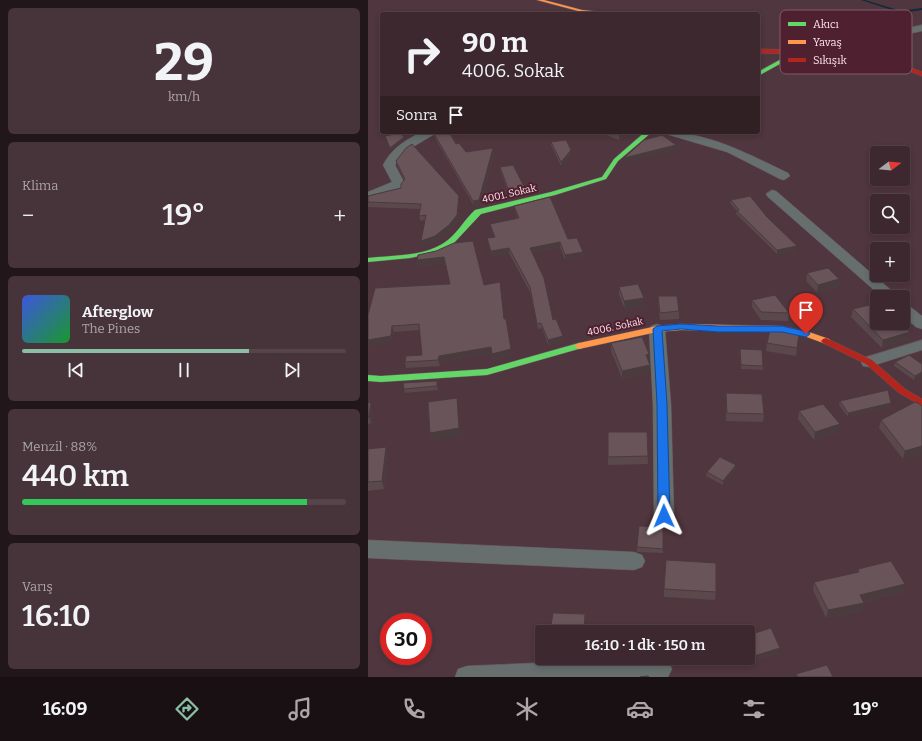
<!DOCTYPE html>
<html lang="tr">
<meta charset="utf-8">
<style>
body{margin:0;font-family:Bitter,serif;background:#47343a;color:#f1f3f6;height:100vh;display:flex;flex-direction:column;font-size:15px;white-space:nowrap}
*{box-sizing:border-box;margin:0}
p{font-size:13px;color:#aca6aa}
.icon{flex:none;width:22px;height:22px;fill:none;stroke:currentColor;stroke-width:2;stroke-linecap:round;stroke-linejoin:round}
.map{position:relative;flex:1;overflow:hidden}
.side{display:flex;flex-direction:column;gap:8px;padding:8px;background:#211619;width:368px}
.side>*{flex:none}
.top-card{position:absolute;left:12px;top:12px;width:380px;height:122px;border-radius:4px;box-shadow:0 2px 6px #0003,0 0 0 1px #55444a;background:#3c282e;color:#f1f3f6;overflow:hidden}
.needle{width:26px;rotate:74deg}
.fabs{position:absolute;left:502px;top:146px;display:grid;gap:8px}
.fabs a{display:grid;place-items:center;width:40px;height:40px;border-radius:4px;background:#3c282e;box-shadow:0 2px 6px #0003,0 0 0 1px #55444a;font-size:20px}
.speed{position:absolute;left:12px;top:613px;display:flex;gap:8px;font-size:20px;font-weight:700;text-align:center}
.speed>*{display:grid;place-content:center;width:52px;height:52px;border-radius:50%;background:#3c282e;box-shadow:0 2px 6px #0003,0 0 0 1px #55444a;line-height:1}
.speed .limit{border:6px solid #d22;background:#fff;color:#111}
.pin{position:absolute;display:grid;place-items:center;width:34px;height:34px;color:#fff;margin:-41px -17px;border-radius:50% 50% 50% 0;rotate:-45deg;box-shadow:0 0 4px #0007}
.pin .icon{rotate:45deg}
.me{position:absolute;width:44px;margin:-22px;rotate:359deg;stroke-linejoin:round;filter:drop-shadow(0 0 3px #0008)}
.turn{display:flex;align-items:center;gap:14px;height:84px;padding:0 16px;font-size:18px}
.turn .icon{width:52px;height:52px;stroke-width:2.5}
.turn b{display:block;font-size:28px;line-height:34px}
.then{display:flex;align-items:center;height:38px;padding:0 16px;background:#0003;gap:8px;font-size:15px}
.big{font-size:30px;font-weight:600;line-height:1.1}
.side .tile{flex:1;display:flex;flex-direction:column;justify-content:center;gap:6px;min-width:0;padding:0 14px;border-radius:6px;background:#47343a}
.side .dial{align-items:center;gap:0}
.dial b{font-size:52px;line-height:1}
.song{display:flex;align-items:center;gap:12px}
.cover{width:48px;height:48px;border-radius:6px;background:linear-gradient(135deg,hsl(230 70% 55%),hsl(130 70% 35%))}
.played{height:4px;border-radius:2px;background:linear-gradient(90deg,#8abfa5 70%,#55444a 70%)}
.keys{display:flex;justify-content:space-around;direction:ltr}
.heat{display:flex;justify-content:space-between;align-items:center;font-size:22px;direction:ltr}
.charge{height:6px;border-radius:3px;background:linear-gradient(90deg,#34c759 88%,#55444a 0)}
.trip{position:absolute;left:167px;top:625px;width:220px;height:40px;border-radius:4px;background:#3c282e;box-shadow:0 2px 6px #0003,0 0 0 1px #55444a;font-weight:600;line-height:40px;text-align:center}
.tabs{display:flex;height:64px;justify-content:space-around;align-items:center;background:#181012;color:#aca6aa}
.tabs .icon{width:28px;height:28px}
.tabs .selected{color:#8abfa5}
.tabs b{font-size:18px;color:#f1f3f6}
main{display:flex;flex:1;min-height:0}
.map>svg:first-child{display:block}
</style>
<main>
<section class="side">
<div class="tile dial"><b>29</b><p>km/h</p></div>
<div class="tile"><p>Klima</p>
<div class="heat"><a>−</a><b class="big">19°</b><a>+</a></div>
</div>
<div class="tile">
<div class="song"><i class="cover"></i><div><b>Afterglow</b><p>The Pines</p></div></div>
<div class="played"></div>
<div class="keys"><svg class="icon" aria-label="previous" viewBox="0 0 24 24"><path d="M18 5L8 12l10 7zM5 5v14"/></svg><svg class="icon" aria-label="pause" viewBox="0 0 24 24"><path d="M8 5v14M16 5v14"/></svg><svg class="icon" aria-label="next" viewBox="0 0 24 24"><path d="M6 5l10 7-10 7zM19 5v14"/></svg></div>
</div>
<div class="tile"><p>Menzil · 88%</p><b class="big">440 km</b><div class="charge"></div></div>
<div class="tile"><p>Varış</p><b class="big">16:10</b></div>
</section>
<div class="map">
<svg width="554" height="677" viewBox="0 0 554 677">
<rect width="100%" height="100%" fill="#50363e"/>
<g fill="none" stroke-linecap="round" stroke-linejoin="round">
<path fill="#11293b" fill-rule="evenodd" d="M493 0H497L533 11 554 8V10L533 13Z"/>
<g stroke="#69545a" stroke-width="1">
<path id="street" d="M554 25V31L521 38 488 53H482L480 51 515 34Z
M54 132H70L38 151 27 165 37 184 35 187 0 200V192L24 182 15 165C24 148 37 140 54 132Z
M296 132C341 132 382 155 420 173L422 176 416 180 412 179 359 152 298 134Z
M404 190 408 191 531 297H514L400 197 398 194Z
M535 303 540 305 554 316V329L548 327 535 316Z
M289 324 295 326 297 329 303 405 306 516 303 522 296 524 289 522 286 516 285 405 281 329 283 326Z
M554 340V350L501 367 495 366 493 362 495 358Z
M0 540 266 552 274 555 277 561 274 567 266 570 0 558Z
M286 658 300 661 304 669 300 677H87L90 669 99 666Z"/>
</g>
<g stroke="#69545a" stroke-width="1">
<path id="fast" d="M428 51 431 53 430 54 390 76V72Z
M277 132H284L250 161 238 179 187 195 113 214 84 245 66 253 42 258 0 262V258C25 255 59 257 80 240 91 231 97 219 107 210L183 192 234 177 246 159Z
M211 343 216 346 214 348 119 375 13 382 0 381V375L13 376 119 369Z"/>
</g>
<g stroke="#69545a" stroke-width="1">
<path id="slow" d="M169 0H176L214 10 253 14 214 12Z
M313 324 414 326 441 332 461 339 463 341 458 344 436 336 414 332 313 330 289 332 211 349 206 346 211 343 289 326Z"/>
</g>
<g stroke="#69545a" stroke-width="1">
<path id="jam" d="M459 46C495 51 520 59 554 72V76L507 58 485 53 459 50 431 54 390 53V49L431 50Z
M458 338 504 360 537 389 554 399V406L531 393 498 364 455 343 453 341 455 339Z"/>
</g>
<use href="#street" fill="#666e6e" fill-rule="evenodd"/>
<use href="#fast" fill="#63d668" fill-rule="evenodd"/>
<use href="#slow" fill="#ff974d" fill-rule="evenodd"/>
<use href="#jam" fill="#b3261e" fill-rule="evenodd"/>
</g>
<path fill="#5a484d" d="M65 132 88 144 98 152 126 153 112 205 106 206 66 136Z
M230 132H263L251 140Z
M183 142 203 154 193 166 183 145Z
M28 161 92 201 90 220 82 230 68 241 54 246 53 241 57 220 52 221 51 216 52 209 0 207V196L33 188 36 180 29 165Z
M132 167 158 190V194L142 197 132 170Z
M363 200 399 217 428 250 409 254 368 214 369 211 362 203Z
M146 206 200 239 215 252 216 257 197 260 192 247 164 252 185 320 195 336 196 341 180 345 174 328 170 329 162 292 141 253 124 256 120 243 119 238 126 237 123 228 122 224 150 219 147 210Z
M68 251 116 285 136 319 143 355 125 361 124 353 72 362V366L38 368 37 362 54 355 52 330 26 332 24 342 0 315 82 284 77 263 50 266 49 260Z
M439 273 471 279 470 287 449 292 438 281Z
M251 287 276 305 257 309 251 295Z
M290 296 311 311V319L292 320 290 304Z
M384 300 421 313 420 321 393 320 384 307Z
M509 307 542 332 540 340 514 348 483 317 485 309Z
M431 334 428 356 398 351 399 343Z
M243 343 281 354V362L282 373 254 378 243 351Z
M372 349 395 366V370L373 369 372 353Z
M527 362 554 364 546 380 526 366Z
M69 381 70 385V390L37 393 36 389Z
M358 393 396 414 395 422 358 421Z
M472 401 523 403 522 407 480 417 471 405Z
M0 403 5 409 3 423 0 424Z
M554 406 535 459 511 428 513 420Z
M431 411 470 432 446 440 430 419Z
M279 432 280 464 240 465V457Z
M0 449 20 455 16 489 0 491Z
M368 469 355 485 338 476 339 472Z
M295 527V553L269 552V547Z
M490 569 534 592 495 602 496 603 493 611 458 618 445 590 446 582 489 573Z
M296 589 348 592 347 600 296 597Z
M380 635 411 653 382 661 380 656Z"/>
<path fill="#4a3b3f" d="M251 132H263L251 140Z
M36 137V140L23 151 22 148Z
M308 145V150L256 163V158Z
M125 148 126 153 112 205 106 206 105 201Z
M203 150V154L193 166V162Z
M158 190V194L142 197V194Z
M91 196 92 201 90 220 82 230 68 241 54 246 53 241Z
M192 242V247L163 252 162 248Z
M429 246 428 250 409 254V250Z
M141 248V253L124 256 123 251Z
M215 252 216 257 197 260V255Z
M76 257 77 263 50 266 49 260Z
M471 279 470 287 449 292 450 285Z
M276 298V305L257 309 256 301Z
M24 326 26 332 24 342 0 347V340Z
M542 332 540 340 514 348 515 340Z
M195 336 196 341 180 345V340Z
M123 347 124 353 72 362V366L70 360 71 356Z
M143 349V355L125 361 124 354Z
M281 354V362L278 363V355Z
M282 365V373L254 378V371Z
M554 372V376L546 380 547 376Z
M69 381 70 385V390L69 386Z
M89 398 91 406 93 436 63 441 62 433Z
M3 402 5 409 3 423 1 417Z
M523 403 522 407 480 417V413Z
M472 424 470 432 446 440 447 432Z
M554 446V454L535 459 537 451Z
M18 447 20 455 16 489 14 481Z
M368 465V469L355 485V481Z
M537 584 534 592 490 603 492 595Z
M496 603 493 611 458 618 460 610Z
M217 614 218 622 217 632H216Z
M412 648 411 653 382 661 383 657Z"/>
<path fill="#69545a" stroke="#4a3b3f" d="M65 132H81L88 144 91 143 98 152 125 148 111 200 105 201Z
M32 133 36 137 22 148 17 136Z
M294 135 308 145 256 158 276 140Z
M198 140 203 150 193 162 183 142Z
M44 144 91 196 89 215 81 225 67 236 53 241 58 215 51 216 53 204 0 202V196L33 188V184L37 179 28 161 38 148Z
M145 165 158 190 142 194 132 167Z
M382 196 399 217 429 246 409 250 369 211 371 210 363 200Z
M182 197 200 239 209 238 215 252 197 255 192 242 162 248 176 278 185 320 188 319 195 336 180 340 173 323 169 324 162 287 141 248 123 251 119 238 127 237 122 224 151 218 146 206Z
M105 241 116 285 132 282 136 319H138L143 349 124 354 123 347 71 356 70 360 37 362 38 356 54 355 51 324 24 326 23 336 0 340V315L7 288 82 284 76 257 49 260 50 255 68 251 86 243Z
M460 268 471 279 450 285 439 273Z
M270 284 276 298 256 301 251 287Z
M407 295 421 313 393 312 384 300Z
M290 296H309L311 311 292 313Z
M506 304 509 307V323H532L542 332 515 340 485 309Z
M402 330 431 334 429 348 399 343Z
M274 337 281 354 278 355 282 365 254 371 243 343Z
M372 349 394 350 395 366 373 365Z
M541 355 554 364V372L547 376 527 362Z
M69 381V386L36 389 35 383Z
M520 390 523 403 480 413 472 401Z
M358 393 394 394 396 414 359 413Z
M89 398 91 428 62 433 60 402Z
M3 402 1 417H0V403Z
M547 402 550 403 554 406V446L537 451 513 420Z
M455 404 472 424 447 432 431 411Z
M240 432H279L280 456 240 457Z
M18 447 14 481 0 482V449Z
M352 457 368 465 355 481 339 472Z
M271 526 295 527V549L269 547Z
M298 560 348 563V592L296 589Z
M523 561 537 584 492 595 496 603 460 610 446 582 491 572 490 569Z
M185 613 217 614 216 632H182Z
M403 628 412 648 383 657 380 651V635Z
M459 665 465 677H430L428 674Z
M280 676 281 677H272Z"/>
<path fill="#1a73e8" stroke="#114b97" d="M313 324 350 326H414L441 332 442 334 438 337 414 332H350L313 329 294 331 299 404 302 516 300 519H292L290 516 289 404 285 329 289 326Z"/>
<g text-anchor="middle" stroke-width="4" stroke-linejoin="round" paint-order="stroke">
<g font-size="10" fill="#fee4ea" stroke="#4f2030">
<text transform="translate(141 193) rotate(-13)" y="4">4001. Sokak</text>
<text transform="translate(247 326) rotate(-12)" y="4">4006. Sokak</text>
</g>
</g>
<rect x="412" y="10" width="132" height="64" rx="6" fill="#4f2030" stroke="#845b68" stroke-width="1"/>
<rect x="420" y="22" width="18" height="4" fill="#63d668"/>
<rect x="420" y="40" width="18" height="4" fill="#ff974d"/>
<rect x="420" y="58" width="18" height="4" fill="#b3261e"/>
<g font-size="11" fill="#fee4ea">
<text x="445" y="28">Akıcı</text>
<text x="445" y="46">Yavaş</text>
<text x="445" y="64">Sıkışık</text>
</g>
</svg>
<div class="fabs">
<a><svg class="needle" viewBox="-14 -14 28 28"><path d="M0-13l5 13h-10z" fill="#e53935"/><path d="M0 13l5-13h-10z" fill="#aca6aa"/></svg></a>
<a><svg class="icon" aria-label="search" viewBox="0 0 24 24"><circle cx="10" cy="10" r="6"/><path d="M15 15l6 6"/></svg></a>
<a>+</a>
<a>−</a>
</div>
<div class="speed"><div class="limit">30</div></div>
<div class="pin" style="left:438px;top:334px;background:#d93025"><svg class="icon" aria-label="arrive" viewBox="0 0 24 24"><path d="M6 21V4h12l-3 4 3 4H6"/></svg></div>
<svg class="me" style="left:296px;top:516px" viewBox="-20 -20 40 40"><path d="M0-17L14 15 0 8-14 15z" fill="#1a73e8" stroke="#fff" stroke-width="4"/></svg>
<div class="trip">16:10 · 1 dk · 150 m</div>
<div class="top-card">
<div class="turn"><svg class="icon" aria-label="right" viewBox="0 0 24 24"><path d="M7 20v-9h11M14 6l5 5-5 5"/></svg><div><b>90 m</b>4006. Sokak</div></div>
<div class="then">Sonra<svg class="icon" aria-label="arrive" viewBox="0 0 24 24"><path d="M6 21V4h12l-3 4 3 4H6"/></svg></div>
</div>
</div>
</main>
<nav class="tabs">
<b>16:09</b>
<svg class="icon selected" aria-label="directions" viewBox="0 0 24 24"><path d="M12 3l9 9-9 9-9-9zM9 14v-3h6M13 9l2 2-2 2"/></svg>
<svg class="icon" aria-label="music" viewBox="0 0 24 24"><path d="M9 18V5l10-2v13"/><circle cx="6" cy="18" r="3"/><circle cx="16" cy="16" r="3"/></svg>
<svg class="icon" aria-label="phone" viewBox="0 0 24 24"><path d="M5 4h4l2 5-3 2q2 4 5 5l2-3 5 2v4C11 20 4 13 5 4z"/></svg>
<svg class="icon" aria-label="climate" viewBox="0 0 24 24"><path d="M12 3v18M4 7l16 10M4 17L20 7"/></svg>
<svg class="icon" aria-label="car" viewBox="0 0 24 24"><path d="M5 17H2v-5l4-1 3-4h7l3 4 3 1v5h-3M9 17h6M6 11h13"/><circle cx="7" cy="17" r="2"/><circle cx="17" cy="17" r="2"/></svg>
<svg class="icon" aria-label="filters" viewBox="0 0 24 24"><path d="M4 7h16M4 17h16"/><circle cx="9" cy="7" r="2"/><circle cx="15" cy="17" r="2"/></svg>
<b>19°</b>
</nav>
